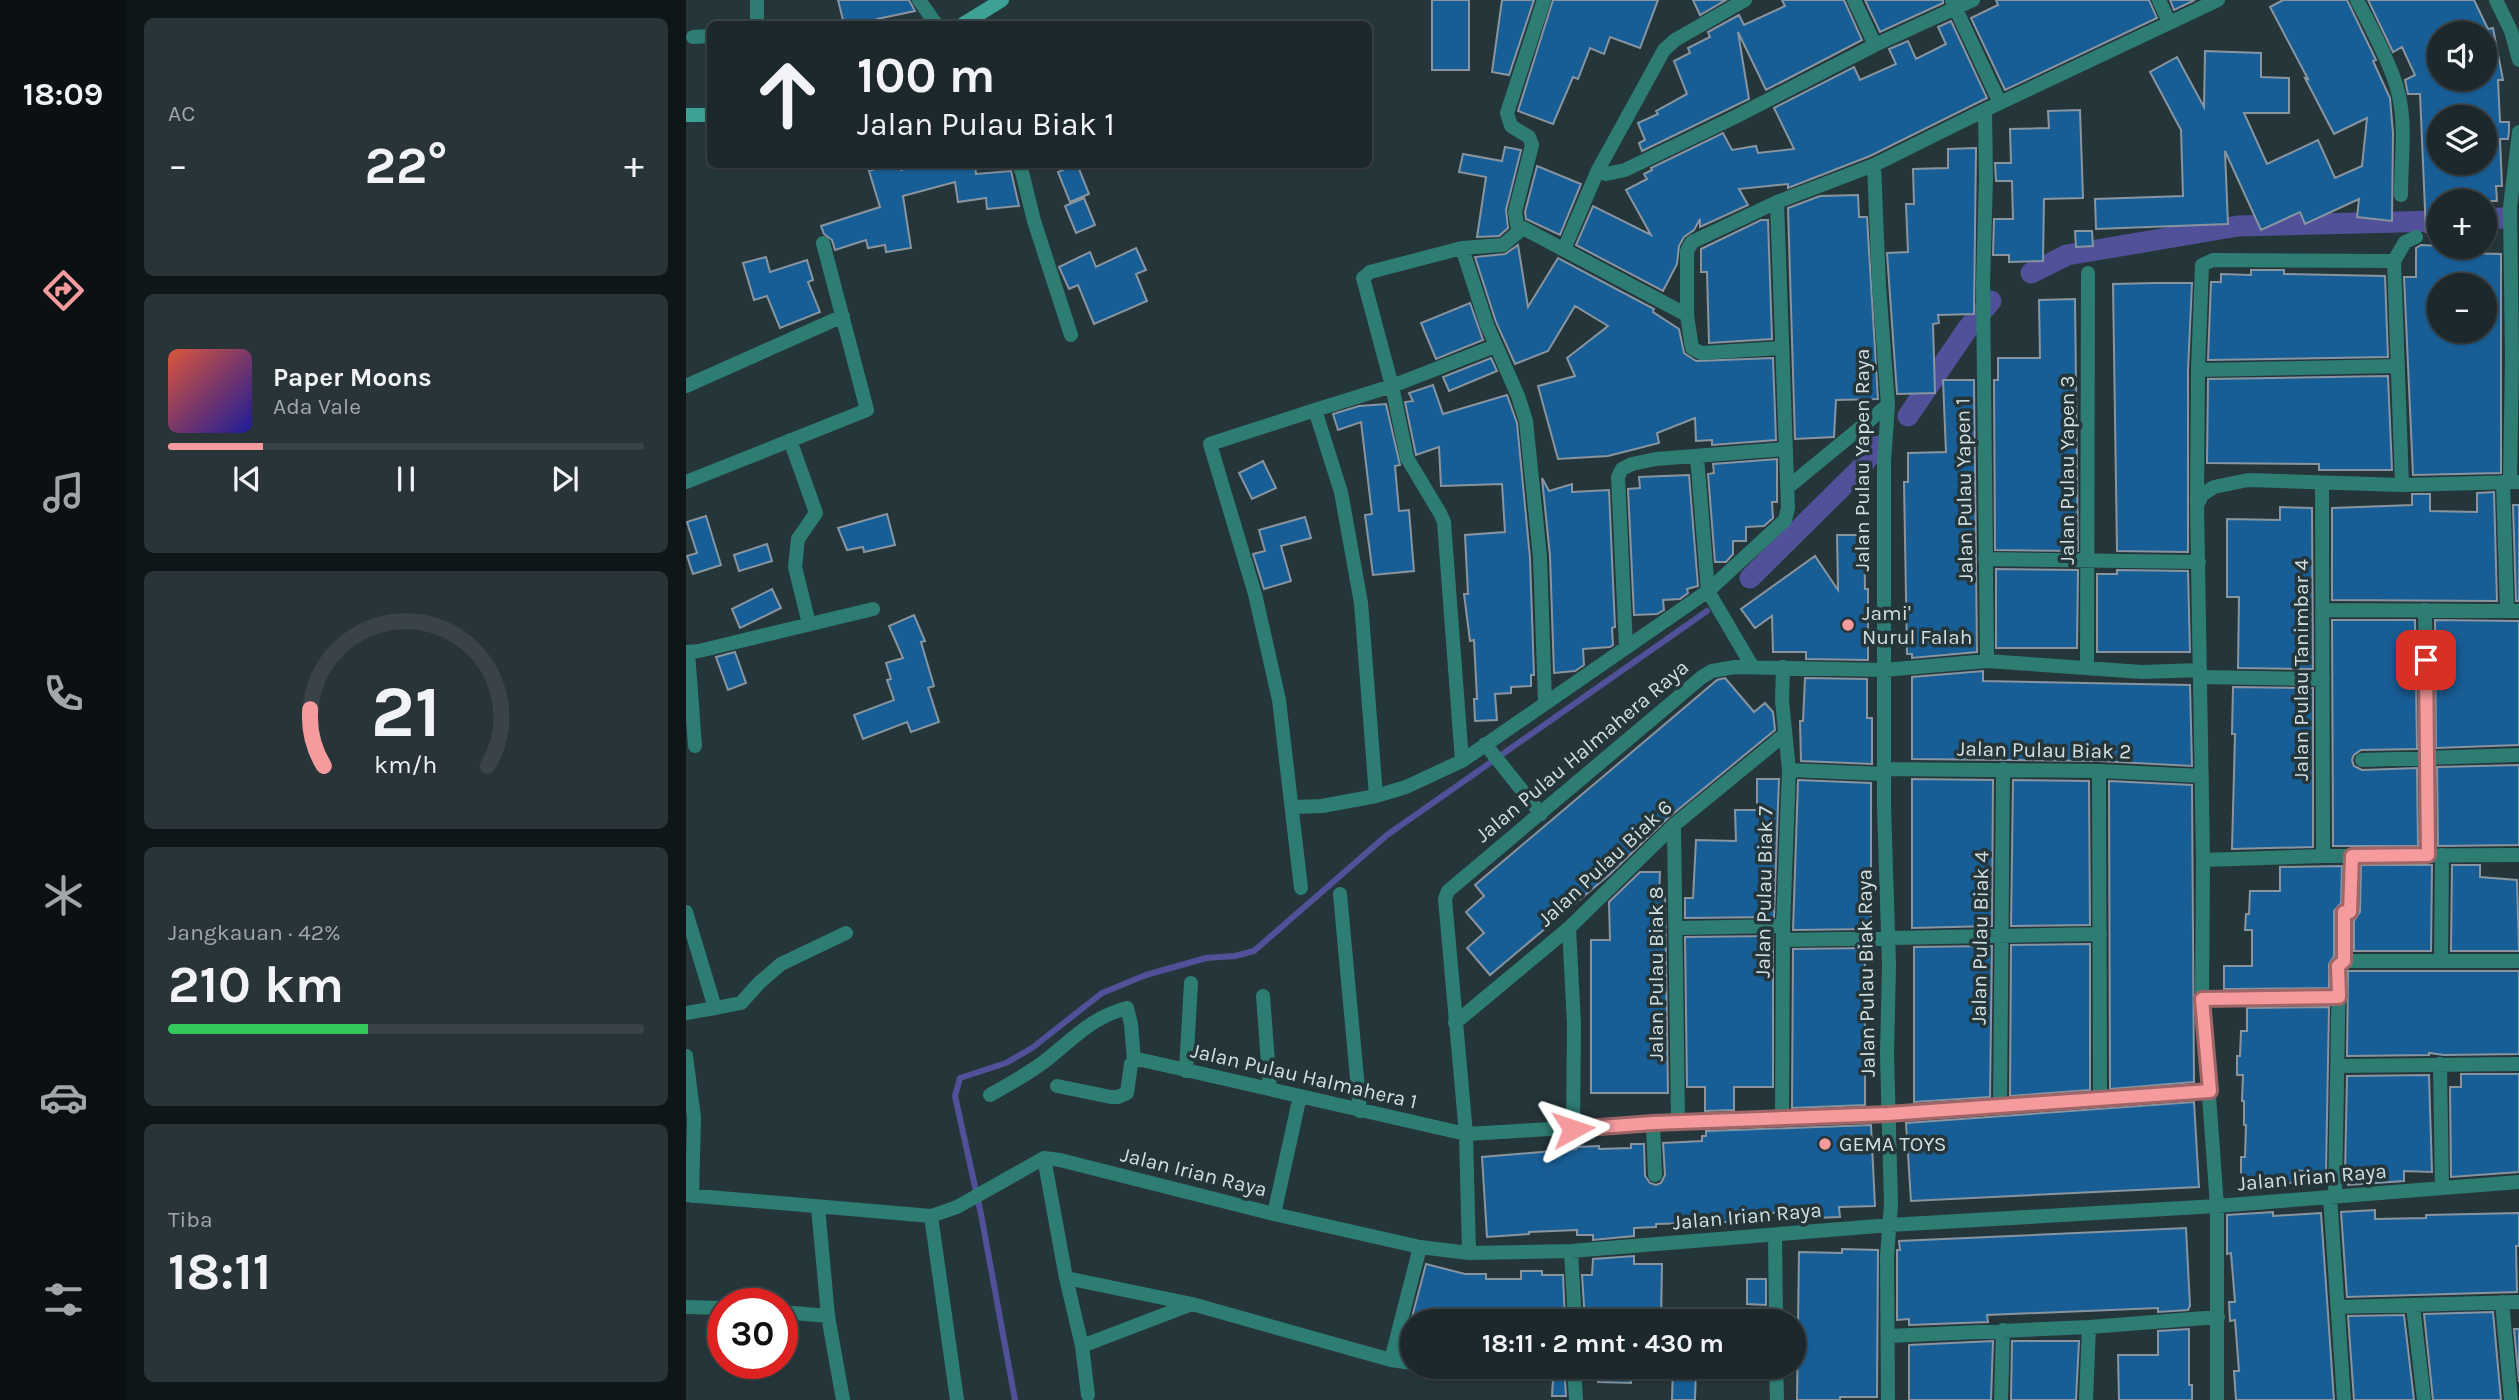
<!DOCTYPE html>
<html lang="id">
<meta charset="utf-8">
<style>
body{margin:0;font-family:Karla,sans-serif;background:#293438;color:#f1f3f6;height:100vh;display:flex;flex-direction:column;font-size:26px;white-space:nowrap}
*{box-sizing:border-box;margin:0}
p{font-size:23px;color:#a0a6a9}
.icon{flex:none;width:38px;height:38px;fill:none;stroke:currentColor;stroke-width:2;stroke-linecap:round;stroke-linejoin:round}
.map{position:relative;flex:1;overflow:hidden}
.sheet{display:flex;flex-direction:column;gap:18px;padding:18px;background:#0f1618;width:560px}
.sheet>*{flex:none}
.hud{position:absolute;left:21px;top:21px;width:665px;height:147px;border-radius:10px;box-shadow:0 2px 5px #0004,0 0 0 2px #3a4448;background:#1c282c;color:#f1f3f6;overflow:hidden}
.buttons{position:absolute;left:1741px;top:21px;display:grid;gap:14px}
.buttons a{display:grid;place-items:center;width:70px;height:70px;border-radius:50%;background:#1c282c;box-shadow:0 2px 5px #0004,0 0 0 2px #3a4448;font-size:35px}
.speed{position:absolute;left:21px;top:1288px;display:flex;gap:14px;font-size:35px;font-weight:700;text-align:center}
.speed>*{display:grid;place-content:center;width:91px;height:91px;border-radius:50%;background:#1c282c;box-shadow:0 2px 5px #0004,0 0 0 2px #3a4448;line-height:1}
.speed .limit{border:10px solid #d22;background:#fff;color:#111}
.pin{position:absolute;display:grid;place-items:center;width:60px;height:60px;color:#fff;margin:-30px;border-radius:14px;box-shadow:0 4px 10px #0006}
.me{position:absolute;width:77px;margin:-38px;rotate:85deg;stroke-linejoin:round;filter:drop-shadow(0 0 5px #0008)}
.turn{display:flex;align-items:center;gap:24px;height:147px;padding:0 35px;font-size:32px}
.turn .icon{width:91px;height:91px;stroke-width:2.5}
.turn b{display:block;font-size:49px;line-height:60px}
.big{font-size:52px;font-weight:700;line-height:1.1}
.sheet .card{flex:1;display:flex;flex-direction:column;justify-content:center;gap:10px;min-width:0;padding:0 24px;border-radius:10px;background:#293438}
.sheet .dial{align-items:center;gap:0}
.dial svg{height:182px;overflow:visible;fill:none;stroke:#3a4448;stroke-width:7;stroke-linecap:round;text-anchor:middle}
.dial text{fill:#f1f3f6;stroke:none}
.song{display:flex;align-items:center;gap:21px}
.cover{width:84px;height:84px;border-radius:10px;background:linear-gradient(135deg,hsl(10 70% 55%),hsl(240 70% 35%))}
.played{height:7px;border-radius:4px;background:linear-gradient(90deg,#f59b9e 20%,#3a4448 20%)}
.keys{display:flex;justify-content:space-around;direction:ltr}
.heat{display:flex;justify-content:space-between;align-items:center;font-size:38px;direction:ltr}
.charge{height:10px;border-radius:5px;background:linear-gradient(90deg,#34c759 42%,#3a4448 0)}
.trip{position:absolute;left:714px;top:1309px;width:406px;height:70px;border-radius:35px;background:#1c282c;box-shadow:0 2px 5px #0004,0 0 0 2px #3a4448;font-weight:700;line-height:70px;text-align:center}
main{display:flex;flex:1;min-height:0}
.menu{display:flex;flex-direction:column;width:126px;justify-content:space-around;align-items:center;background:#0b1012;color:#a0a6a9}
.menu .icon{width:49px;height:49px}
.menu .on{color:#f59b9e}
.menu b{font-size:32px;color:#f1f3f6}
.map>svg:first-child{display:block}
</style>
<main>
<nav class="menu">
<b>18:09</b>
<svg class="icon on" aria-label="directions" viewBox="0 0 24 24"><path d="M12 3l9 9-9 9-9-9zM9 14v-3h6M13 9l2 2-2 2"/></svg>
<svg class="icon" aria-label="music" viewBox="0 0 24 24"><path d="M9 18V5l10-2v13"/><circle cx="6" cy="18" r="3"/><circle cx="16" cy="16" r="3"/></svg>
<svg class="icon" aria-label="phone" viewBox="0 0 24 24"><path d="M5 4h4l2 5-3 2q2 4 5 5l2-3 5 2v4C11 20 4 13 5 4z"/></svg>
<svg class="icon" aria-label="climate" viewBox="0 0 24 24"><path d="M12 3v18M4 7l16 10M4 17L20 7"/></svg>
<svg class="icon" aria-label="car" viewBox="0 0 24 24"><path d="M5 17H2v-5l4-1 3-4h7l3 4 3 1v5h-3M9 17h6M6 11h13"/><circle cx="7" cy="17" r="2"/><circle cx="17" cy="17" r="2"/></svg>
<svg class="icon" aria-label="filters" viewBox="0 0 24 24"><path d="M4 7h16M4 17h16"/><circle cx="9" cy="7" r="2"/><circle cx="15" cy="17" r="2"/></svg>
</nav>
<section class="sheet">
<div class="card"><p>AC</p>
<div class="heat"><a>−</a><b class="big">22°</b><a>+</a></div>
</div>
<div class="card">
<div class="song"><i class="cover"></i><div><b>Paper Moons</b><p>Ada Vale</p></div></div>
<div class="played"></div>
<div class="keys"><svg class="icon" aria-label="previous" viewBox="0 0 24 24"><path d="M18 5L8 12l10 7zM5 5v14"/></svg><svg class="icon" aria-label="pause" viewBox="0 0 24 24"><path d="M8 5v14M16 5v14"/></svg><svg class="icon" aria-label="next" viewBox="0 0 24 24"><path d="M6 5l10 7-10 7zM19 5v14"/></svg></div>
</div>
<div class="card dial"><svg viewBox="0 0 100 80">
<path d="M14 69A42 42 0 1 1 86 69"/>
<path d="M14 69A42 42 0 0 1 8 44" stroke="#f59b9e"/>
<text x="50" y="56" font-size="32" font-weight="700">21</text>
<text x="50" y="72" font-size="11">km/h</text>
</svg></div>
<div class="card"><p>Jangkauan · 42%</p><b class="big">210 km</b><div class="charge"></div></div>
<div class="card"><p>Tiba</p><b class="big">18:11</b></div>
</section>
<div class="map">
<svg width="1833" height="1400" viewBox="0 0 1833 1400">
<rect width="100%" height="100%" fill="#25363b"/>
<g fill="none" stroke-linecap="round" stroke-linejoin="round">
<path stroke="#515199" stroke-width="6" d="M329 1400 295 1214 269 1096 274 1078 320 1063 346 1048 416 993 460 975 520 958 549 956 568 951 701 835 1021 611"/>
<path stroke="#515199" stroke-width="21" d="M1799 219 1817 218
M1345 273 1381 255 1552 226 1754 221
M1222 416 1282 328 1305 301
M1064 578 1174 469 1190 446"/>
</g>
<path fill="#185e96" stroke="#8895a1" stroke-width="2" fill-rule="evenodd" d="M152 0H223L229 11 191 19 192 24H158Z
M746 0H783V70H746Z
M816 0H848L823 75 806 72Z
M867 0H972L954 48 924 37 918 54 904 48 892 79 887 77 867 124 832 111Z
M1007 0H1040L1014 15Z
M1096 0H1158L1176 40 1080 90 1052 32 1063 99 956 151 953 143 959 140 952 123 972 114 970 111 1001 94 988 61 1004 53 1002 48 1024 37 1022 32 1053 15 1058 25 1099 6Z
M1179 0H1257V3L1194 32Z
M1310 0H1463L1471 18 1319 90 1285 18 1312 5Z
M1484 0H1509L1488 10Z
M1597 0H1661L1690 60 1687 61 1704 98 1707 133 1706 221 1671 217 1673 199 1619 224 1614 212 1575 230 1539 151 1542 224 1410 229 1409 199 1497 196 1495 130 1464 72 1491 57 1518 107 1519 51 1575 53V77L1603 78V113H1558L1581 164 1632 140 1649 178 1676 166 1681 118 1648 134 1619 78 1622 79 1584 7Z
M1682 0H1788L1802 29 1807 28 1817 80H1812L1814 122H1823V131L1822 139H1814L1816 186H1810L1811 201H1754V232H1740L1734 94H1722L1719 80 1729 75 1716 47 1707 52ZM1754 33H1799V79H1754ZM1754 117H1799V163H1754Z
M1265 21 1301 98 1184 156 1102 188V184L1053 189 1062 205 1014 227V219L1008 230 998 237 993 246 991 264 977 291 890 245 907 206 965 235 940 190 961 179 958 174 966 170 965 168 1037 133 1046 150 1070 146 1072 153 1108 149 1088 108 1168 67 1174 80 1210 64 1203 49 1222 41 1230 59 1260 44 1252 27Z
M1394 110 1397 198 1358 199 1357 261 1323 262V255H1307L1308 219H1327L1326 181H1310L1309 163H1325L1324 129 1363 128 1362 111Z
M819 147 835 150 820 210 822 228 813 236 791 237 800 177 773 172 777 154 816 161Z
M1290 148 1288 314 1252 315 1253 323 1247 324 1249 393 1211 394 1201 253 1222 252 1220 204H1228L1227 169 1262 168V149Z
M204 164H213L215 170 235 164H289L290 174 325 171 333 206 301 209 300 198 272 202 269 182 217 196 225 248 200 252 199 245 182 248 180 240 149 250 146 240 138 234 135 226 194 207 183 171Z
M391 164 403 194 384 202 372 172Z
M851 166 895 184 874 235 840 219 839 212Z
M1172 195 1173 217H1181L1192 399 1150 400 1148 437 1109 439 1102 208 1134 196Z
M398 198 409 225 390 233 379 206Z
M1075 220H1082L1086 339 1023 343 1021 272H1015V249Z
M1389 231H1406L1407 246 1390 247Z
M832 245 842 307 872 258 968 309 967 312 993 329 998 353 1010 361 1087 358 1090 440 1026 445V440L1010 441 1009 418 971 433 973 443 922 456 872 459 852 386 889 376 881 358 922 326 889 306 862 351 829 364 810 322 789 257 819 254Z
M1735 245 1777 247 1776 253 1815 254V473L1727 475 1718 277H1730V248ZM1754 285H1799V331H1754Z
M450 248 460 270 450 274 461 301 408 324 392 285 383 289 373 267 404 252 410 267Z
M80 257 84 272 121 260 127 280 122 282 134 312 94 328 81 296 68 300 57 263Z
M1565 270H1598V274L1699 276 1702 357 1522 360 1525 282H1535V274L1565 275Z
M1469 283H1506L1502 370V552L1431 551 1427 284Z
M1389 299 1392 551 1309 550 1308 380H1312V358H1354L1353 300Z
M784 303 797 340 750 359 735 323Z
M805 358 811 371 763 391 757 377Z
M1702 376 1706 470H1633V464L1521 463 1522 379Z
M1257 380H1288L1291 652 1226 658V654H1221L1218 482H1222V453L1260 452Z
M747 385 757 414 821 395 831 423 844 558 848 675H845V686L825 687V693L809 694 811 720 789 721 788 699H791L788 640 784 641 778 594H782L779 535 819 532 816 484 755 486 753 447 730 455 719 402 727 401 723 393Z
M700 404 714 465 709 466 713 511 723 510 728 571 687 575 679 515 686 514 675 422 652 430 647 414 673 406Z
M1091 459V502H1086L1087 518 1078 526 1060 527V541H1047V554L1040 562H1029L1022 474 1028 473 1027 464Z
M577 461 590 488 566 499 553 473Z
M1003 475 1012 586 1001 589 1002 593 994 599 977 600 978 610 971 614 948 615 942 489 954 488 953 477Z
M856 478 863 491 886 484V492L923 490 929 627 926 628 927 645 924 647 897 649 898 665 889 671 868 673 864 556Z
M1808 492 1811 601 1646 600V508L1726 505V494H1744V511L1791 512V493Z
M1827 505H1833V601H1830Z
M1594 507 1626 508 1627 669 1552 668 1553 597H1541V519L1594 520Z
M201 514 209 545 178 552 177 547 161 550 152 528Z
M20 516 35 565 7 574 1 556 11 553 1 522Z
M619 517 625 538 595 546 605 581 578 589 567 554 579 551 573 530Z
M1151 535H1178L1179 589H1182V660L1120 659V652H1087L1086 616 1069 628 1055 609 1129 556 1152 590Z
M81 544 86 561 53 571 48 555Z
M1310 569 1392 570 1391 648H1310Z
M1431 570 1502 571 1504 652H1411V574H1431Z
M86 589 95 608 54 628 46 609Z
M228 615 239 641 235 642 248 686 242 688 253 722 225 732 221 722 177 739 168 715 208 700 201 680 205 679 200 663 217 658 203 626Z
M1646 620H1729L1731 749 1675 750 1668 755 1666 760 1668 766 1676 770 1731 768 1732 846H1647Z
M1749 620 1833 621V745L1750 748Z
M49 652 60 683 42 690 30 657Z
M1297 671V681L1504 685 1506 766 1413 761 1226 759V677Z
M1039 678 1068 712 1079 703 1087 712 1089 730 982 818 923 875 804 975 781 948 798 933 780 912 798 896 789 885 1031 680Z
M1119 678 1181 679V718H1186V764L1115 761 1114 721H1117Z
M1547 687 1627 688V847L1546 849 1549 734H1546Z
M1833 765V845L1752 846 1751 767Z
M1071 779H1093L1088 917 999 918V898H1007L1010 840 1050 841 1049 810H1071Z
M1226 779 1307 780 1306 926 1226 928Z
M1112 780 1185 783V929L1107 930Z
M1327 780 1403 781 1404 925 1325 926Z
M1423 781 1506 785 1508 1082 1424 1089Z
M1675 865H1746L1745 951H1668V921L1674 912Z
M1766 865H1794V877L1831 880 1833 951H1765Z
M1656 866 1655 903 1648 911V956L1643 964V988L1538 989V966H1566V930H1559L1560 914H1563L1564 891H1594V867Z
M954 872H974L973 898H979L982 1093H905V940H924L923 902Z
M1087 936V1087H1048V1110L1019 1111V1087H1001L999 937Z
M1404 944V1090L1324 1096 1325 945Z
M1306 946 1304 1097 1228 1102V947Z
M1179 948V1105L1106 1108 1107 949Z
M1662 971H1833V1054L1758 1055 1743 1053V1055L1661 1056Z
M1643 1007 1640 1173 1607 1170V1183L1555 1182V1157H1559L1560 1125H1558V1101H1556L1557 1075H1551V1056H1554L1555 1031H1561V1008Z
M1775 1074H1833V1172L1765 1177 1764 1087H1775Z
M1743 1075 1746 1172 1718 1171V1181L1662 1185V1175H1659L1661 1076Z
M1508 1102 1513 1187 1225 1201 1220 1123Z
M1185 1125 1189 1206 1153 1207 1154 1217 1128 1218V1211L1095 1212 1078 1214V1219L1045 1220V1222L970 1224V1227L948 1228V1236L907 1240V1235H891V1230L843 1232V1234L801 1237 796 1157 890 1149V1147L913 1146V1149L945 1148V1144H958L959 1176 964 1183 970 1185 975 1183 979 1175 977 1143 1016 1141V1136H1020V1131Z
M1689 1210V1219L1740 1218V1215L1833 1213V1246H1830L1831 1292 1661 1297 1655 1212Z
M1587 1212V1216L1635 1213 1648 1400H1550L1548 1371H1553L1549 1320 1544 1321 1543 1302H1549L1545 1253 1541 1254V1215Z
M1500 1228 1504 1306 1502 1310 1472 1312V1308L1301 1315 1302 1322 1223 1325V1319L1211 1320V1250H1214L1213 1241Z
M1156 1249 1192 1250 1191 1397H1154V1400H1111L1113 1252 1156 1253Z
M948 1256V1264H976L975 1321H899L896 1275H906L907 1259Z
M740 1264 779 1274H800V1279H835V1271H856V1275H877L879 1321H820V1315L786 1314 785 1321H725Z
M1061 1279H1080V1305L1061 1304Z
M1807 1312 1815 1400H1747L1738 1314Z
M1718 1315 1728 1400H1668L1662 1316Z
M1503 1329V1385H1506V1400H1433L1432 1355H1472V1331Z
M1828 1329H1833V1382Z
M1307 1341 1305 1400H1223V1345Z
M1326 1341H1393L1390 1400H1325Z
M912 1367H945V1383L912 1382Z
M987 1367H1010L1009 1400H986Z
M867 1379 879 1380 880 1396H866Z"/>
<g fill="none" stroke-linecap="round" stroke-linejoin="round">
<path stroke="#2e7d73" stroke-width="14" d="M71 0V24
M233 0 250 24
M1168 0 1189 45
M1473 0 1483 22
M1671 0C1684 25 1707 68 1713 96 1720 127 1715 163 1715 195
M1810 0 1825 31 1833 60
M1266 1 1314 103
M7 37 24 36
M1299 110 1300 177 1297 285 1301 661
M332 164 336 172 348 221 385 335
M1188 165 1193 286 1202 405 1198 461V806L1203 965 1201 1054 1205 1204 1201 1256 1202 1400
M912 170 920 174 939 170 1049 117 1189 45 1287 0
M832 230 829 212 846 145 843 137 825 126 821 113 858 0
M776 248 801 325 832 396 840 421 854 557 859 702
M878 249 912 170 978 50 989 40 1059 0
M1001 315 837 228 817 245 776 248 684 272 677 278 706 386 629 410 655 492 675 603 690 796 720 787 776 761 1022 591 1099 520 1102 508 1091 202
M1095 348 1015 353 1006 348 1001 315V251L1006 242 1091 202 1188 165 1299 110 1532 0
M1512 370 1712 366
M0 386 157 316
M104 440 130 513 112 539 109 567 123 624
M1011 457 1022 591
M0 482 181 410 137 243
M1817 482 1821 611
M1824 482 1826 358 1824 207 1833 132
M1636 483 1637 856
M1716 485 1708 261 1719 242 1730 237
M1101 488 1202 405
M1511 504 1512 370 1516 265 1527 260 1708 261
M1299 559 1513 562
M1022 591 1066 666
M1637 610 1833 611
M1739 610 1742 855
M940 647 932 477 936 469 946 464 970 459 1099 449
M0 652 13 651 187 609
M2 652 9 746
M1401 667 1402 273
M1514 677 1637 679
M799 744 855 814
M1676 760 1833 755
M776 761 758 522 754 513 721 458 706 386 809 346
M1199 769 1413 771 1516 776
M1103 770 1198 774
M1413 771 1414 1100
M607 807 636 806 690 796
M988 825 992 1122
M1517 860 1637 856 1833 855
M615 888 593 700 569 594 524 444 629 410
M654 894 674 1111
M0 912 29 1008 0 1013
M883 928 888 1024 887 1129
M991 928 1097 926
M1097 940 1414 934
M1658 961V912H1664L1666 856
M1755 961 1756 855
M577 996 584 1089
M1516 999 1653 997
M29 1008 55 1003 73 983 95 964 160 933
M769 1023 883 928 988 825 1098 735
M0 1056 8 1118 6 1196
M448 1061 456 1060 780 1134 967 1123 1202 1114 1524 1091
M1754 1064 1756 1188
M1651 1066 1833 1064
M500 1071 505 983
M304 1095C325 1083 346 1072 364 1057 390 1036 407 1017 441 1008L445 1024 448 1061 445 1064 441 1093 432 1097H425L371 1086
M1314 1107 1317 769
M1096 1118 1097 926 1103 770 1096 701 1097 667
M967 1123 969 1175
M358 1158 380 1278 396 1346 402 1395
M0 1195 245 1216 271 1207 358 1158 374 1160 588 1214 734 1247 783 1253 885 1251 1204 1225 1531 1206 1833 1182
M1649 1196 1653 964 1662 961H1833
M1644 1197 1658 1400
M132 1207 142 1316 157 1400
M588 1214 614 1096
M245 1216 271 1400
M1089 1235 1090 1321
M885 1251 889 1321
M783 1253 780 1134 759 899 762 891 1016 677 1026 671 1049 667 1198 670 1301 661 1456 672 1514 670
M380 1278 506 1304 705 1360 726 1363
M1816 1302 1825 1400
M1727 1306 1738 1400
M0 1307 37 1308
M1652 1307 1833 1302
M96 1312 142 1316
M1203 1336 1403 1327 1532 1317
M396 1346 506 1304
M705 1360 734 1247
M752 1367 831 1370 888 1369
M888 1367 890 1400
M1090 1367 1091 1400
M1315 1400 1317 1330
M1400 1400 1403 1327
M1531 1400V1206L1516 999 1517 860 1511 505 1517 494 1528 487 1562 480 1716 485 1833 482"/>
<path stroke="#3da295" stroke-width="14" d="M277 24 316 0
M0 115H24"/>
</g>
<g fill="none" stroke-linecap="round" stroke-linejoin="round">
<g stroke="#9f6567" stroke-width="18">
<path id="route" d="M887 1129 967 1123 1202 1114 1524 1091 1516 999 1653 997 1652 966 1658 961V912H1664L1666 856 1742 855 1740 660"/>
</g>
<use href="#route" stroke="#f59b9e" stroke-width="12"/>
</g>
<g fill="#f59b9e" stroke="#25363b" stroke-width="2.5">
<circle cx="1162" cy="625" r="7"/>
<circle cx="1139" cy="1144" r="7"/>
</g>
<g text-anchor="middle" stroke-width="7" stroke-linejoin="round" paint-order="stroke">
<g font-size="21" fill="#d3dee1" stroke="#25363b">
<text transform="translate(1176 460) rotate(-90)" y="7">Jalan Pulau Yapen Raya</text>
<text transform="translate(1381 470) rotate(-90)" y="7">Jalan Pulau Yapen 3</text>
<text transform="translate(1278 490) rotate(-91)" y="7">Jalan Pulau Yapen 1</text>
<text transform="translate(1615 670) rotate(-90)" y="7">Jalan Pulau Tanimbar 4</text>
<text transform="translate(1358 750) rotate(1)" y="7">Jalan Pulau Biak 2</text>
<text transform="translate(896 751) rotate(-40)" y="7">Jalan Pulau Halmahera Raya</text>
<text transform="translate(919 863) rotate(-43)" y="7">Jalan Pulau Biak 6</text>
<text transform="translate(1078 892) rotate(-89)" y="7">Jalan Pulau Biak 7</text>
<text transform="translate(1294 938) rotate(-89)" y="7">Jalan Pulau Biak 4</text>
<text transform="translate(1180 973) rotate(-91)" y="7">Jalan Pulau Biak Raya</text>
<text transform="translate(970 974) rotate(-90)" y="7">Jalan Pulau Biak 8</text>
<text transform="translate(618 1076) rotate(13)" y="7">Jalan Pulau Halmahera 1</text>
<text transform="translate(508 1172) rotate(14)" y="7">Jalan Irian Raya</text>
<text transform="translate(1626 1177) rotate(-5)" y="7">Jalan Irian Raya</text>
<text transform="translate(1061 1216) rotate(-5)" y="7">Jalan Irian Raya</text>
</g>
<g font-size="21" fill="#d3dee1" stroke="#25363b" text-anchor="start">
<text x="1176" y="620">Jami'<tspan x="1176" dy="24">Nurul Falah</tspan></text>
<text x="1153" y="1151">GEMA TOYS</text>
</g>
</g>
</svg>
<div class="buttons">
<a><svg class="icon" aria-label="sound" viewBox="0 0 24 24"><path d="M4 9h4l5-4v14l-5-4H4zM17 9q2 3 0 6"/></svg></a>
<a><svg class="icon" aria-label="layers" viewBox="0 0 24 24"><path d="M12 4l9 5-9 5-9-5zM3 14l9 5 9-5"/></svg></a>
<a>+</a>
<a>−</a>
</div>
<div class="speed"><div class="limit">30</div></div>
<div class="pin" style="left:1740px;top:660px;background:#d93025"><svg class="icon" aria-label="arrive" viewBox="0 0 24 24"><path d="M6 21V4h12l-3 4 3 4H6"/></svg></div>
<svg class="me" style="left:887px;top:1129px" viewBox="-20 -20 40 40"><path d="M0-17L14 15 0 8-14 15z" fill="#f59b9e" stroke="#fff" stroke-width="4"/></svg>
<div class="trip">18:11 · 2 mnt · 430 m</div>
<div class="hud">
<div class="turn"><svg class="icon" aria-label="ahead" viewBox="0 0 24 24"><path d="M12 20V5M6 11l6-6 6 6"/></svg><div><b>100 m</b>Jalan Pulau Biak 1</div></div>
</div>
</div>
</main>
